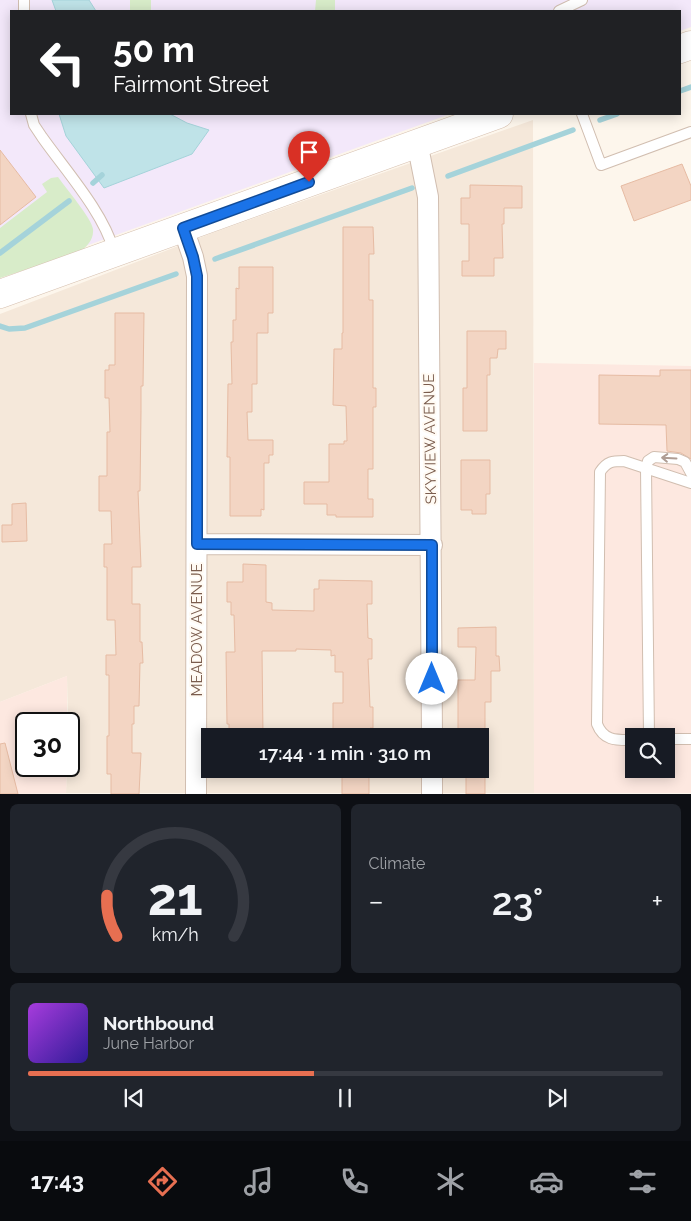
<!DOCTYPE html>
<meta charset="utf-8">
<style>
body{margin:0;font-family:Raleway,sans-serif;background:#20242c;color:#f1f3f6;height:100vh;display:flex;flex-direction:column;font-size:19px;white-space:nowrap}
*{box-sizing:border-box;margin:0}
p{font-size:16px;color:#9ea1a6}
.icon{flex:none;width:28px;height:28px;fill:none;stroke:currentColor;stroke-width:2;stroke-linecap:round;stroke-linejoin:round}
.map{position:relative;height:794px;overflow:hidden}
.drawer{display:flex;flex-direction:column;gap:10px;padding:10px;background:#0d0f14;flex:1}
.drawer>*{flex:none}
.top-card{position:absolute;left:10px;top:10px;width:671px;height:105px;border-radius:0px;box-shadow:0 2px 12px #0003;background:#202124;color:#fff;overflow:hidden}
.tools{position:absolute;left:625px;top:728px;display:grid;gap:10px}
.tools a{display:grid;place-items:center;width:50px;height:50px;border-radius:0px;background:#171b24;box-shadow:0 2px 12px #0003;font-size:25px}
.speed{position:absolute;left:15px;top:712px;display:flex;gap:10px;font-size:25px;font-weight:700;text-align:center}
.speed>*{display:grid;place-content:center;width:65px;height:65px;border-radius:50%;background:#171b24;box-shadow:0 2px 12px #0003;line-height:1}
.speed .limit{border:2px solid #111;border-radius:8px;background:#fff;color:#111}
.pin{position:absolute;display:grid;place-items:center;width:42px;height:42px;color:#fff;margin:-51px -21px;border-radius:50% 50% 50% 0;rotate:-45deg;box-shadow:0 0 5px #0007}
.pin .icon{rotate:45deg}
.me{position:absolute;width:55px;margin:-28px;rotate:0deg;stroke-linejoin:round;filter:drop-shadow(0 0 4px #0008)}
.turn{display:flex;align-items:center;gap:18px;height:105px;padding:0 20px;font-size:22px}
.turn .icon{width:65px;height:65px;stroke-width:2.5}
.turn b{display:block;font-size:35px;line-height:42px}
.big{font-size:38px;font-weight:600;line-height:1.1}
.drawer .tile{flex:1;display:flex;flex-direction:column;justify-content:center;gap:8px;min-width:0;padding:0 18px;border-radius:8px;background:#20242c}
.drawer .dial{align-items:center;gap:0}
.dial svg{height:130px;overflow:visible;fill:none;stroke:#363941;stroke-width:7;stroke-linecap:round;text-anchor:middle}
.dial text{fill:#f1f3f6;stroke:none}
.song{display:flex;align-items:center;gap:15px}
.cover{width:60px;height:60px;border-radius:8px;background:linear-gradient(135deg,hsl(280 70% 55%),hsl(250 70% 35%))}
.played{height:5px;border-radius:2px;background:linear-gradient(90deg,#e76f51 45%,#363941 45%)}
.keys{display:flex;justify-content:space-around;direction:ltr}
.heat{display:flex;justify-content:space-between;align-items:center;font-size:28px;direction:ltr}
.drawer .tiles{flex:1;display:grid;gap:10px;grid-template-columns:1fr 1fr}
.tile:last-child{grid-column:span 2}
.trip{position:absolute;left:201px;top:728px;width:288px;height:50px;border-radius:0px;background:#171b24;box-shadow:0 2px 12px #0003;font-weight:600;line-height:50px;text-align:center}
.tab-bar{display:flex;height:80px;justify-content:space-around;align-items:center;background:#090b0e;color:#9ea1a6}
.tab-bar .icon{width:35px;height:35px}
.tab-bar .on{color:#e76f51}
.tab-bar b{font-size:22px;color:#f1f3f6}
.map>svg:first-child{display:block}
</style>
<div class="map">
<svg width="691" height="794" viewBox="0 0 691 794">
<rect width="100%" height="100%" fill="#fdf6ec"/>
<path fill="#f5e8da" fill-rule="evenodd" d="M533 120 534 793H66L67 766H69L67 676 0 702V314L215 232ZM210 736H480V769H210Z"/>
<path fill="#fde8e0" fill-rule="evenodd" d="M534 363 691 366V793H534ZM634 736H666V769H634Z
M67 676V724H26V766H67L66 793 0 794V702Z"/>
<path fill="#f3e8fa" d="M0 0H691V27L680 31V11H11V114H450L0 277Z"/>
<path fill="#d8ecc9" d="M130 0H151V11H130Z
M316 0H335V11H315Z
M58 177C65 187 92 219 93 229 94 240 87 246 80 252L0 278V228L47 192 42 184 51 178Z"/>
<path fill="#bfe3e8" stroke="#a5d3da" d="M52 0H89L96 11H56Z
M59 114H170L187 123 209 130 192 154 104 188 66 136Z"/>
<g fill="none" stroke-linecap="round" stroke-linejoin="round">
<path stroke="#a5d3da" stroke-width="5.5" d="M680 91 691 87
M600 120 617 114
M448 176 573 130
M93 183 102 175
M0 253 69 201
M215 259 412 188
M0 326 9 329 25 328 176 274"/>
</g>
<path fill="#f3d5c3" stroke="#e6bba3" d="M0 150 36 197 0 225Z
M682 164 691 186V200L634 221 621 186Z
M470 185 522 186V208H504V224H502L503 258H494V276H462V261H469V224H461V198H470Z
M343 227H373L374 254H369V300H373V388H376V407H373V469H368V499H373V517H336V515H327V504H304V482H329V444H344V441H347L346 406 333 405 334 349H342V333H343Z
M239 267H273V313H268V333H257V384H252V412H247L248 440H273V455H269V463H264V510L261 509V516H230V457H227L228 384H232L231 342H233V320H236V288L239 289Z
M115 313H144L143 386H141V411L140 491H138L141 567H132V604H140V642H142L143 663H140L139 706H134V724H132V753H141L139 794H111V774H107V736H109V675H106V655H116L115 620H107V567H104V544H112L111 511H99V476H107V432H110L109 398H105V370H109V365H115Z
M467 331H506V349H498L497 358H490V375H487V431H463V388H467Z
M660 370H691V459L681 453 667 451 666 425 599 424V375L660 376Z
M461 460H490V494H486V514H472V510H461Z
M26 503 27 541 2 542V525H12V504Z
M243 564 266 565V602L272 603V610L314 611V589H319V580L372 581V604H367L368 638 372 639V659H368L370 707H373V728H370V736H333V703H343V672H335V655L331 656V650L296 649V651H262L263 736H229V724H227L226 652H235L234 615H231V602H227V582H243Z
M496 627V656H499L500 671H491V702H485V736H458V680H475L476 647H458V628Z
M5 743 18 794H0V744Z
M342 769H369V794H342Z
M466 769H485V794H466Z"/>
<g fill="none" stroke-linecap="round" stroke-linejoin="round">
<g stroke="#d1beb0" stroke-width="12">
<path id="lane" d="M24 0V11
M559 11 582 0
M31 114 34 125 42 137C66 171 103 212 114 251
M582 114 601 165 691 132
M649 736 646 469 648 461 654 457 678 459 685 462 691 473
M666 739H691
M634 740C618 740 604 742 597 724L600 472C607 461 613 461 624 461L691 483"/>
</g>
<g stroke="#d1beb0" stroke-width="22">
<path id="street" d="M417 142 428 197 432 736
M183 228 193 257 197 276 196 794
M197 544 432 545
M432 769V794"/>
</g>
<g stroke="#d6c0b0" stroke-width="29">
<path id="secondary" d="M680 49 691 45
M0 294 499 114"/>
</g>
<use href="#lane" stroke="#fff" stroke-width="10"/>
<use href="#street" stroke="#fff" stroke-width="20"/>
<use href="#secondary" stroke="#fff" stroke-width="28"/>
</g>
<defs><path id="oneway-shaft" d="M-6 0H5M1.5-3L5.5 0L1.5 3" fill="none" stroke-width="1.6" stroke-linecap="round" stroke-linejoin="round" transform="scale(1.25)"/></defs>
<use stroke="#af9d94" href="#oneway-shaft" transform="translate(669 458) rotate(-177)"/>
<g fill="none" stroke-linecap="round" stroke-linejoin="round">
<g stroke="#114b97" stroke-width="12">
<path id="route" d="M309 182 183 228 193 257 197 276V544L432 545V679"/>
</g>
<use href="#route" stroke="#1a73e8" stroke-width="9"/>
</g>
<g text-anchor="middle" stroke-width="4" stroke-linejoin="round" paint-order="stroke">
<g font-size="15" fill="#7a5c4d" stroke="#fffaf3">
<text transform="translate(430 439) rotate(-91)" y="5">SKYVIEW AVENUE</text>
<text transform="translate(197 630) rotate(-90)" y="5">MEADOW AVENUE</text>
</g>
</g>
</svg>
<div class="tools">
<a><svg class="icon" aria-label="search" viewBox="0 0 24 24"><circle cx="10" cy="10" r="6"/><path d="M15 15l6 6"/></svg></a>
</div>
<div class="speed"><div class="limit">30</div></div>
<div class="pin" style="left:309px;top:182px;background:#d93025"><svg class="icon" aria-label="arrive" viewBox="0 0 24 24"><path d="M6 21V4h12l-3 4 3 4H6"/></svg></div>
<svg class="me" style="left:432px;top:679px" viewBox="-20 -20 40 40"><circle r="19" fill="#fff"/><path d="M0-13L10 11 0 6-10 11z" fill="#1a73e8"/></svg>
<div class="trip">17:44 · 1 min · 310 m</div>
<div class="top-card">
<div class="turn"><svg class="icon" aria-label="left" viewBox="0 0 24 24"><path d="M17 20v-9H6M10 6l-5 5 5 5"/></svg><div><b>50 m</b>Fairmont Street</div></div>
</div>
</div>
<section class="drawer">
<div class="tiles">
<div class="tile dial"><svg viewBox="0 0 100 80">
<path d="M14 69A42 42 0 1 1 86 69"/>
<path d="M14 69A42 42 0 0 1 8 44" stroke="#e76f51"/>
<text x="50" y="56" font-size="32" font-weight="700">21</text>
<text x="50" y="72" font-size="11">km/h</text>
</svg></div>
<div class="tile"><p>Climate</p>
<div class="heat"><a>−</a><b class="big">23°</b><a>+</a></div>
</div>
<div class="tile">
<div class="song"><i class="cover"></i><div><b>Northbound</b><p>June Harbor</p></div></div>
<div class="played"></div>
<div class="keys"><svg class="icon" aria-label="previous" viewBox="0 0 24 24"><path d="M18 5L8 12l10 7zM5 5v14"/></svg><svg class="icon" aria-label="pause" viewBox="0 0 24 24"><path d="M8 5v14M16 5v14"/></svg><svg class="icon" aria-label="next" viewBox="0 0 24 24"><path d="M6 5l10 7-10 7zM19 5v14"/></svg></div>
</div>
</div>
</section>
<nav class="tab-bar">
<b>17:43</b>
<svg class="icon on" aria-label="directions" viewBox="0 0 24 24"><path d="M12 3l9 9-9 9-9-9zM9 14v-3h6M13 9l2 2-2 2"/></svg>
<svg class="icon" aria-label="music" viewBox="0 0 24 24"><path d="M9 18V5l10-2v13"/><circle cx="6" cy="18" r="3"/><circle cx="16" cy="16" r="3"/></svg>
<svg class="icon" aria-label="phone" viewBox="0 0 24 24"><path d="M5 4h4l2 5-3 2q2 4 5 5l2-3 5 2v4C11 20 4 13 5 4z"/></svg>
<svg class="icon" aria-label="climate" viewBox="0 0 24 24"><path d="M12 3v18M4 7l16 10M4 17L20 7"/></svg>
<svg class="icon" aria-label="car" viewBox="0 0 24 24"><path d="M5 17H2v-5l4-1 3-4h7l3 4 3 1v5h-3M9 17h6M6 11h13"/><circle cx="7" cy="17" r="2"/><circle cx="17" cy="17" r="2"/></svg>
<svg class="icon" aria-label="filters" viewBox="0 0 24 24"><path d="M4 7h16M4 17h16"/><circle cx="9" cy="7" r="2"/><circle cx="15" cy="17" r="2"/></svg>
</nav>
